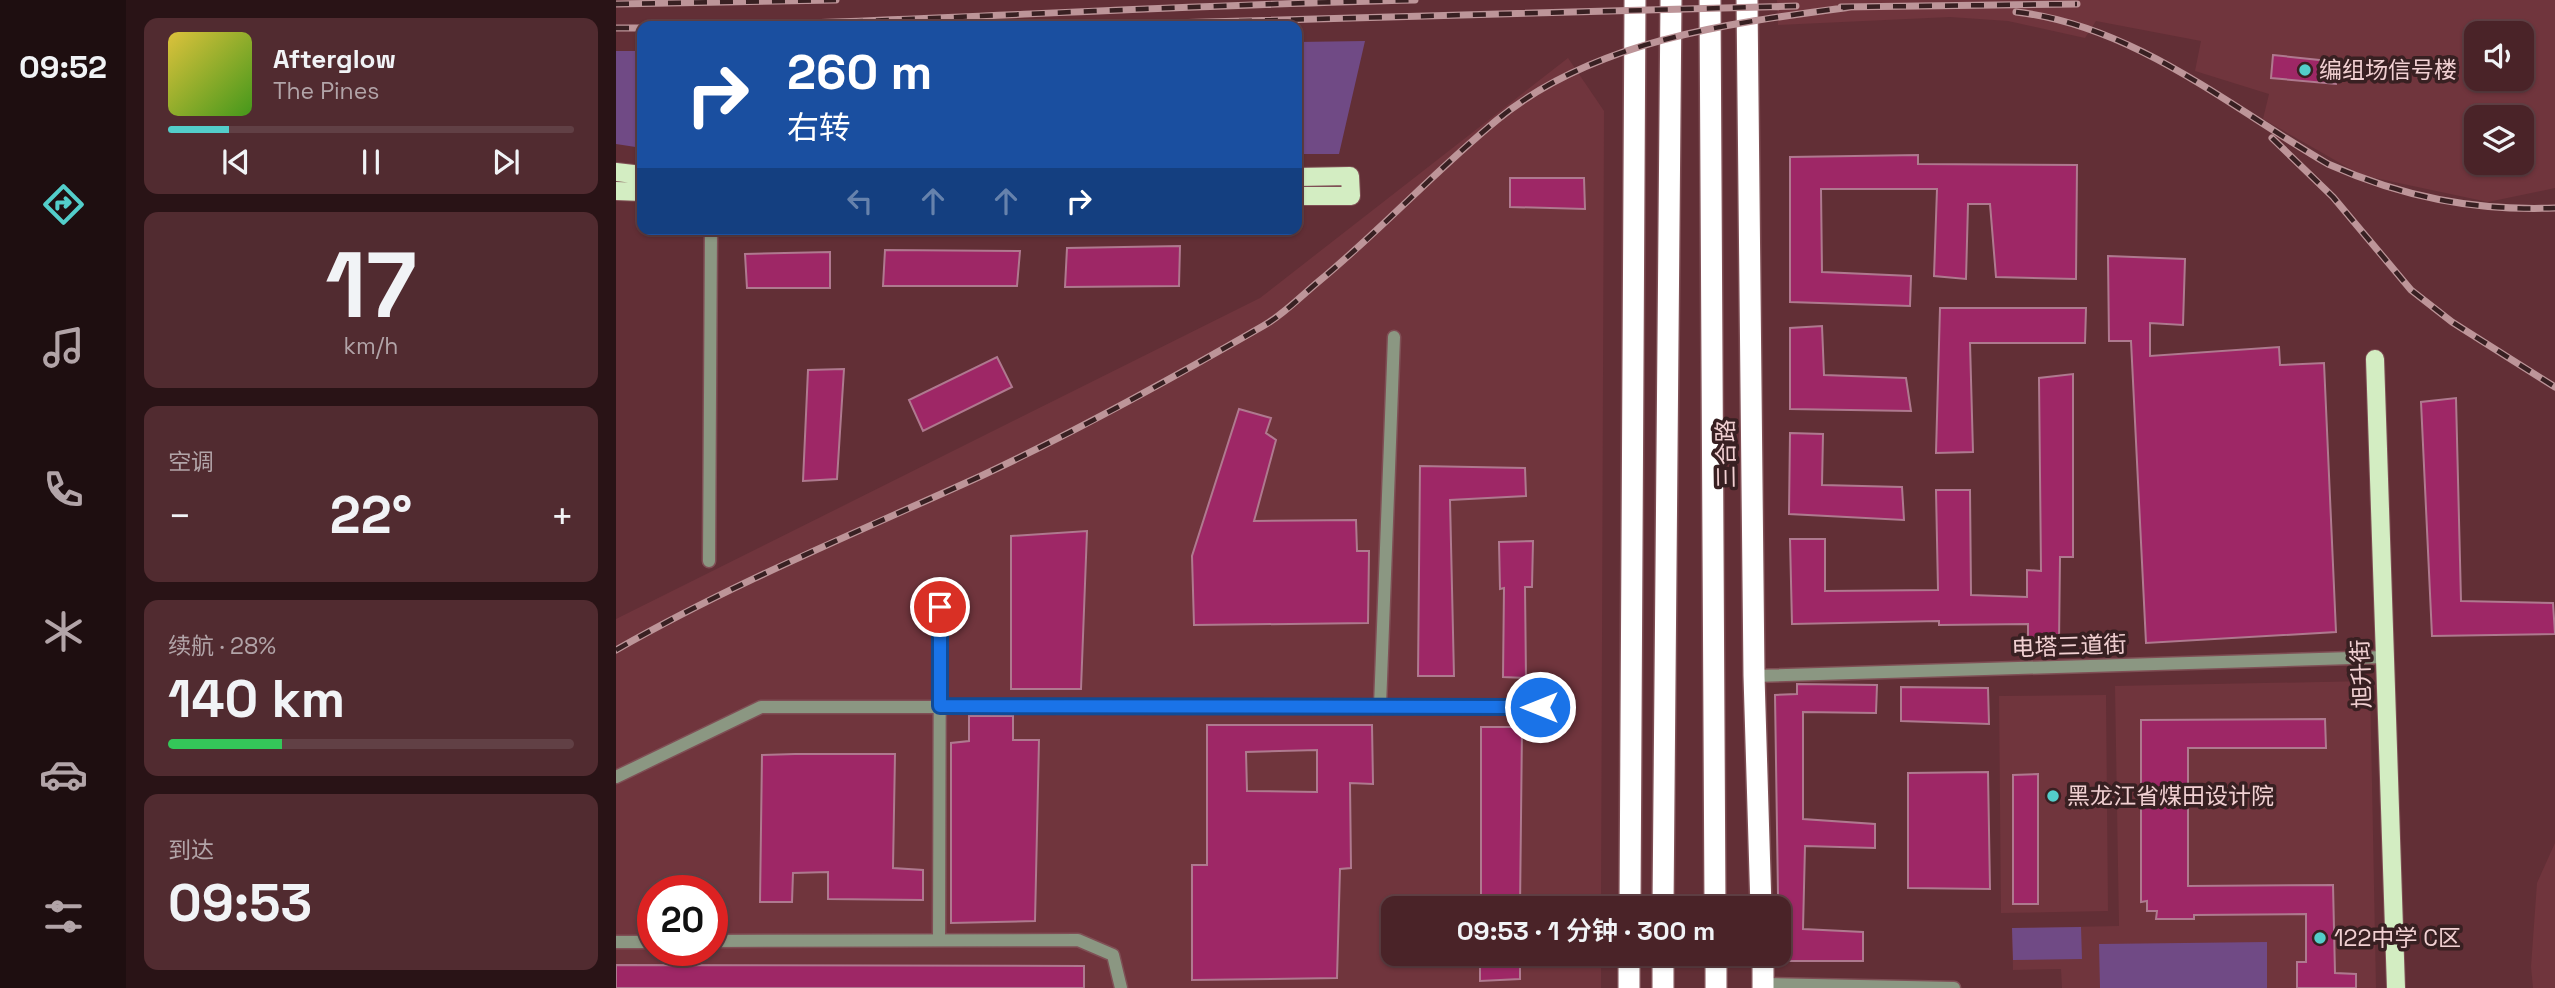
<!DOCTYPE html>
<html lang="zh">
<meta charset="utf-8">
<style>
body{margin:0;font-family:"Space Grotesk","Noto Sans SC",sans-serif;background:#512b30;color:#f1f3f6;height:100vh;display:flex;flex-direction:column;font-size:26px;white-space:nowrap}
*{box-sizing:border-box;margin:0}
p{font-size:23px;color:#b2a4a8}
.icon{flex:none;width:38px;height:38px;fill:none;stroke:currentColor;stroke-width:2;stroke-linecap:round;stroke-linejoin:round}
.map{position:relative;flex:1;overflow:hidden}
.side{display:flex;flex-direction:column;gap:18px;padding:18px;background:#291316;width:490px}
.side>*{flex:none}
.hud{position:absolute;left:21px;top:21px;width:665px;height:214px;border-radius:14px;box-shadow:0 2px 5px #0004,0 0 0 2px #614045;background:#1a4fa0;color:#fff;overflow:hidden}
.tools{position:absolute;left:1848px;top:21px;display:grid;gap:14px}
.tools a{display:grid;place-items:center;width:70px;height:70px;border-radius:14px;background:#4a2328;box-shadow:0 2px 5px #0004,0 0 0 2px #614045;font-size:35px}
.speed{position:absolute;left:21px;top:875px;display:flex;gap:14px;font-size:35px;font-weight:700;text-align:center}
.speed>*{display:grid;place-content:center;width:91px;height:91px;border-radius:50%;background:#4a2328;box-shadow:0 2px 5px #0004,0 0 0 2px #614045;line-height:1}
.speed .limit{border:10px solid #d22;background:#fff;color:#111}
.pin{position:absolute;display:grid;place-items:center;width:60px;height:60px;color:#fff;margin:-30px;border:4px solid #fff;border-radius:50%;box-shadow:0 2px 7px #0007}
.me{position:absolute;width:77px;margin:-38px;rotate:270deg;stroke-linejoin:round;filter:drop-shadow(0 0 5px #0008)}
.turn{display:flex;align-items:center;gap:24px;height:147px;padding:0 35px;font-size:32px}
.turn .icon{width:91px;height:91px;stroke-width:2.5}
.turn b{display:block;font-size:49px;line-height:60px}
.lanes{display:flex;align-items:center;height:66px;padding:0 35px;background:#0003;justify-content:center;gap:35px;direction:ltr}
.lanes .off{opacity:.35}
.big{font-size:52px;font-weight:600;line-height:1.1}
.side .tile{flex:1;display:flex;flex-direction:column;justify-content:center;gap:10px;min-width:0;padding:0 24px;border-radius:14px;background:#512b30}
.side .dial{align-items:center;gap:0}
.dial b{font-size:91px;line-height:1}
.song{display:flex;align-items:center;gap:21px}
.cover{width:84px;height:84px;border-radius:10px;background:linear-gradient(135deg,hsl(50 70% 55%),hsl(100 70% 35%))}
.played{height:7px;border-radius:4px;background:linear-gradient(90deg,#53cdca 15%,#614045 15%)}
.keys{display:flex;justify-content:space-around;direction:ltr}
.heat{display:flex;justify-content:space-between;align-items:center;font-size:38px;direction:ltr}
.charge{height:10px;border-radius:5px;background:linear-gradient(90deg,#34c759 28%,#614045 0)}
.trip{position:absolute;left:765px;top:896px;width:410px;height:70px;border-radius:14px;background:#4a2328;box-shadow:0 2px 5px #0004,0 0 0 2px #614045;font-weight:600;line-height:70px;text-align:center}
main{display:flex;flex:1;min-height:0}
.tab-bar{display:flex;flex-direction:column;width:126px;justify-content:space-around;align-items:center;background:#1e0e10;color:#b2a4a8}
.tab-bar .icon{width:49px;height:49px}
.tab-bar .current{color:#53cdca}
.tab-bar b{font-size:32px;color:#f1f3f6}
.map>svg:first-child{display:block}
</style>
<main>
<nav class="tab-bar">
<b>09:52</b>
<svg class="icon current" aria-label="directions" viewBox="0 0 24 24"><path d="M12 3l9 9-9 9-9-9zM9 14v-3h6M13 9l2 2-2 2"/></svg>
<svg class="icon" aria-label="music" viewBox="0 0 24 24"><path d="M9 18V5l10-2v13"/><circle cx="6" cy="18" r="3"/><circle cx="16" cy="16" r="3"/></svg>
<svg class="icon" aria-label="phone" viewBox="0 0 24 24"><path d="M5 4h4l2 5-3 2q2 4 5 5l2-3 5 2v4C11 20 4 13 5 4z"/></svg>
<svg class="icon" aria-label="climate" viewBox="0 0 24 24"><path d="M12 3v18M4 7l16 10M4 17L20 7"/></svg>
<svg class="icon" aria-label="car" viewBox="0 0 24 24"><path d="M5 17H2v-5l4-1 3-4h7l3 4 3 1v5h-3M9 17h6M6 11h13"/><circle cx="7" cy="17" r="2"/><circle cx="17" cy="17" r="2"/></svg>
<svg class="icon" aria-label="filters" viewBox="0 0 24 24"><path d="M4 7h16M4 17h16"/><circle cx="9" cy="7" r="2"/><circle cx="15" cy="17" r="2"/></svg>
</nav>
<section class="side">
<div class="tile">
<div class="song"><i class="cover"></i><div><b>Afterglow</b><p>The Pines</p></div></div>
<div class="played"></div>
<div class="keys"><svg class="icon" aria-label="previous" viewBox="0 0 24 24"><path d="M18 5L8 12l10 7zM5 5v14"/></svg><svg class="icon" aria-label="pause" viewBox="0 0 24 24"><path d="M8 5v14M16 5v14"/></svg><svg class="icon" aria-label="next" viewBox="0 0 24 24"><path d="M6 5l10 7-10 7zM19 5v14"/></svg></div>
</div>
<div class="tile dial"><b>17</b><p>km/h</p></div>
<div class="tile"><p>空调</p>
<div class="heat"><a>−</a><b class="big">22°</b><a>+</a></div>
</div>
<div class="tile"><p>续航 · 28%</p><b class="big">140 km</b><div class="charge"></div></div>
<div class="tile"><p>到达</p><b class="big">09:53</b></div>
</section>
<div class="map">
<svg width="1939" height="988" viewBox="0 0 1939 988">
<rect width="100%" height="100%" fill="#622f36"/>
<path fill="#70353d" fill-rule="evenodd" d="M1161 0H1939V188L1872 202 1745 175 1647 119 1653 94 1579 71 1585 41 1480 21 1469 38 1392 21 1334 17 1162 25ZM1860 33H1906V79H1860ZM1860 117H1906V163H1860Z
M952 58 988 111 985 908H777V954H985V988H0V619L644 298ZM37 891H96V950H37Z
M1754 681 1760 988H1446L1445 969 1397 970 1396 928 1503 926 1499 686Z
M1490 695 1492 911 1385 913 1383 696Z
M1939 843V988H1917L1915 967 1921 883Z"/>
<path fill="#704a85" d="M749 41 723 154H681V42Z
M0 51H26V148L0 144Z
M1465 927 1466 959 1397 960 1396 928Z
M1651 942V988H1484L1483 944Z"/>
<path fill="#9e2766" stroke="#af798f" stroke-width="2" fill-rule="evenodd" d="M1657 55 1722 62 1720 84 1655 78Z
M1302 155V164L1461 165 1460 279 1380 277 1374 204H1352L1350 279 1318 276 1321 189H1205L1206 272 1295 276 1294 306 1174 302V157Z
M894 178H968L969 209 894 207Z
M564 246 563 286 449 287 451 248Z
M269 250 404 251 401 286H267Z
M214 252V288H131L129 254Z
M1492 256 1569 259 1567 325 1534 323V356L1663 347 1664 365 1708 363 1720 632 1530 643 1515 341H1493Z
M1324 308H1470L1469 343H1354L1357 452 1320 453Z
M1206 326 1208 375 1290 378 1295 411 1174 409V328Z
M381 357 396 387 307 431 293 400Z
M228 369 221 479 187 481 192 370Z
M1457 374V557H1444L1443 643 1412 644V624L1323 625V621L1176 624 1174 539H1209V591L1322 590 1320 490H1354L1355 595 1411 597V570L1425 571 1423 378Z
M1840 398 1845 601 1937 603 1939 634 1816 636 1805 402Z
M623 409 655 418 650 433 660 440 638 521 740 520 741 551H753L752 623 578 625 576 556Z
M1174 433 1207 434 1206 485 1286 487 1288 520 1173 514Z
M804 466 909 468 910 496 834 500 838 676H802Z
M471 531 465 689H395V536Z
M917 541 916 587H909L910 678 887 677 888 588 884 589 883 542Z
M1181 684 1261 685 1260 713 1187 712V819L1259 824V848L1189 846 1187 929 1247 932V961H1163L1159 695 1181 694Z
M1285 687 1372 688 1373 724 1285 721Z
M353 716H397V740H423L419 921 335 923V743L353 741Z
M1709 719 1710 748H1572V886L1717 885 1719 973 1740 974V988H1681V962H1690V914L1578 915V919H1540L1541 911H1531V901L1525 902V720Z
M591 725H756L757 784 734 783 735 868 724 869 721 978 576 980V865H591ZM701 750V792L631 791 630 752Z
M865 727H906L904 908H865Z
M179 754H279L277 868 307 870V900L212 899V872L177 873 176 902H144L146 755Z
M1372 772 1374 889 1292 888V773Z
M1422 774V904H1397V775Z
M864 954H904V979L864 981Z
M0 965 468 966V988H0Z"/>
<g fill="none" stroke-linecap="round" stroke-linejoin="round">
<g stroke="#7f4f55" stroke-width="15">
<path id="minor" d="M93 561 95 229
M1138 676 1769 657
M764 706 778 337
M0 777 145 707H924
M323 940 324 607
M96 941 462 940 497 955 505 988
M0 942H37
M1147 984 1338 988"/>
</g>
<g stroke="#7f4f55" stroke-width="20">
<path id="major" d="M0 172 26 175
M681 177 734 176 735 196H681
M0 191 26 192
M1759 359 1780 988"/>
</g>
<g stroke="#7f4f55" stroke-width="24">
<path id="highway" d="M1094 0 1099 908
M1131 0 1138 676 1145 908
M1014 908 1019 0
M1047 908 1055 0
M1100 954V988
M1147 954V988
M1013 988V954
M1047 988V954"/>
</g>
<use href="#minor" stroke="#8b9782" stroke-width="12"/>
<use href="#major" stroke="#d3edc2" stroke-width="18"/>
<use href="#highway" stroke="#fff" stroke-width="21"/>
<g stroke="#bd9599" stroke-width="7">
<path id="rail" d="M0 4 220 0
M1225 7 1461 4
M1400 12C1517 25 1614 107 1712 164 1786 197 1858 211 1939 208
M104 26C336 19 567 5 799 0
M441 26 1180 6
M0 28H26
M1656 138 1717 197 1795 290 1836 322 1939 387
M0 650C117 583 242 532 365 476 461 431 555 379 647 326 667 315 684 297 702 282 764 231 819 171 881 120 978 40 1114 23 1235 7"/>
</g>
<use href="#rail" stroke="#382022" stroke-width="4.5" stroke-dasharray="13" stroke-linecap="butt"/>
</g>
<g fill="none" stroke-linecap="round" stroke-linejoin="round">
<g stroke="#114b97" stroke-width="18">
<path id="route" d="M324 607V706L924 707"/>
</g>
<use href="#route" stroke="#1a73e8" stroke-width="12"/>
</g>
<g fill="#53cdca" stroke="#382022" stroke-width="2.5">
<circle cx="1689" cy="70" r="7"/>
<circle cx="1437" cy="796" r="7"/>
<circle cx="1704" cy="938" r="7"/>
</g>
<g text-anchor="middle" stroke-width="7" stroke-linejoin="round" paint-order="stroke">
<g font-size="23" fill="#f1d0d2" stroke="#382022" text-anchor="start">
<text x="1703" y="78">编组场信号楼</text>
<text x="1451" y="804">黑龙江省煤田设计院</text>
<text x="1718" y="946">122中学 C区</text>
</g>
<g font-size="23" fill="#f1d0d2" stroke="#382022">
<text transform="translate(1110 454) rotate(-91)" y="8">三合路</text>
<text transform="translate(1453 646) rotate(-2)" y="8">电塔三道街</text>
<text transform="translate(1745 674) rotate(-92)" y="8">旭升街</text>
</g>
</g>
</svg>
<div class="tools">
<a><svg class="icon" aria-label="sound" viewBox="0 0 24 24"><path d="M4 9h4l5-4v14l-5-4H4zM17 9q2 3 0 6"/></svg></a>
<a><svg class="icon" aria-label="layers" viewBox="0 0 24 24"><path d="M12 4l9 5-9 5-9-5zM3 14l9 5 9-5"/></svg></a>
</div>
<div class="speed"><div class="limit">20</div></div>
<div class="pin" style="left:324px;top:607px;background:#d93025"><svg class="icon" aria-label="arrive" viewBox="0 0 24 24"><path d="M6 21V4h12l-3 4 3 4H6"/></svg></div>
<svg class="me" style="left:924px;top:707px" viewBox="-20 -20 40 40"><circle r="17" fill="#1a73e8" stroke="#fff" stroke-width="3"/><path d="M0-11L8 9 0 5-8 9z" fill="#fff"/></svg>
<div class="trip">09:53 · 1 分钟 · 300 m</div>
<div class="hud">
<div class="turn"><svg class="icon" aria-label="right" viewBox="0 0 24 24"><path d="M7 20v-9h11M14 6l5 5-5 5"/></svg><div><b>260 m</b>右转</div></div>
<div class="lanes"><svg class="icon off" aria-label="left" viewBox="0 0 24 24"><path d="M17 20v-9H6M10 6l-5 5 5 5"/></svg><svg class="icon off" aria-label="ahead" viewBox="0 0 24 24"><path d="M12 20V5M6 11l6-6 6 6"/></svg><svg class="icon off" aria-label="ahead" viewBox="0 0 24 24"><path d="M12 20V5M6 11l6-6 6 6"/></svg><svg class="icon" aria-label="right" viewBox="0 0 24 24"><path d="M7 20v-9h11M14 6l5 5-5 5"/></svg></div>
</div>
</div>
</main>
